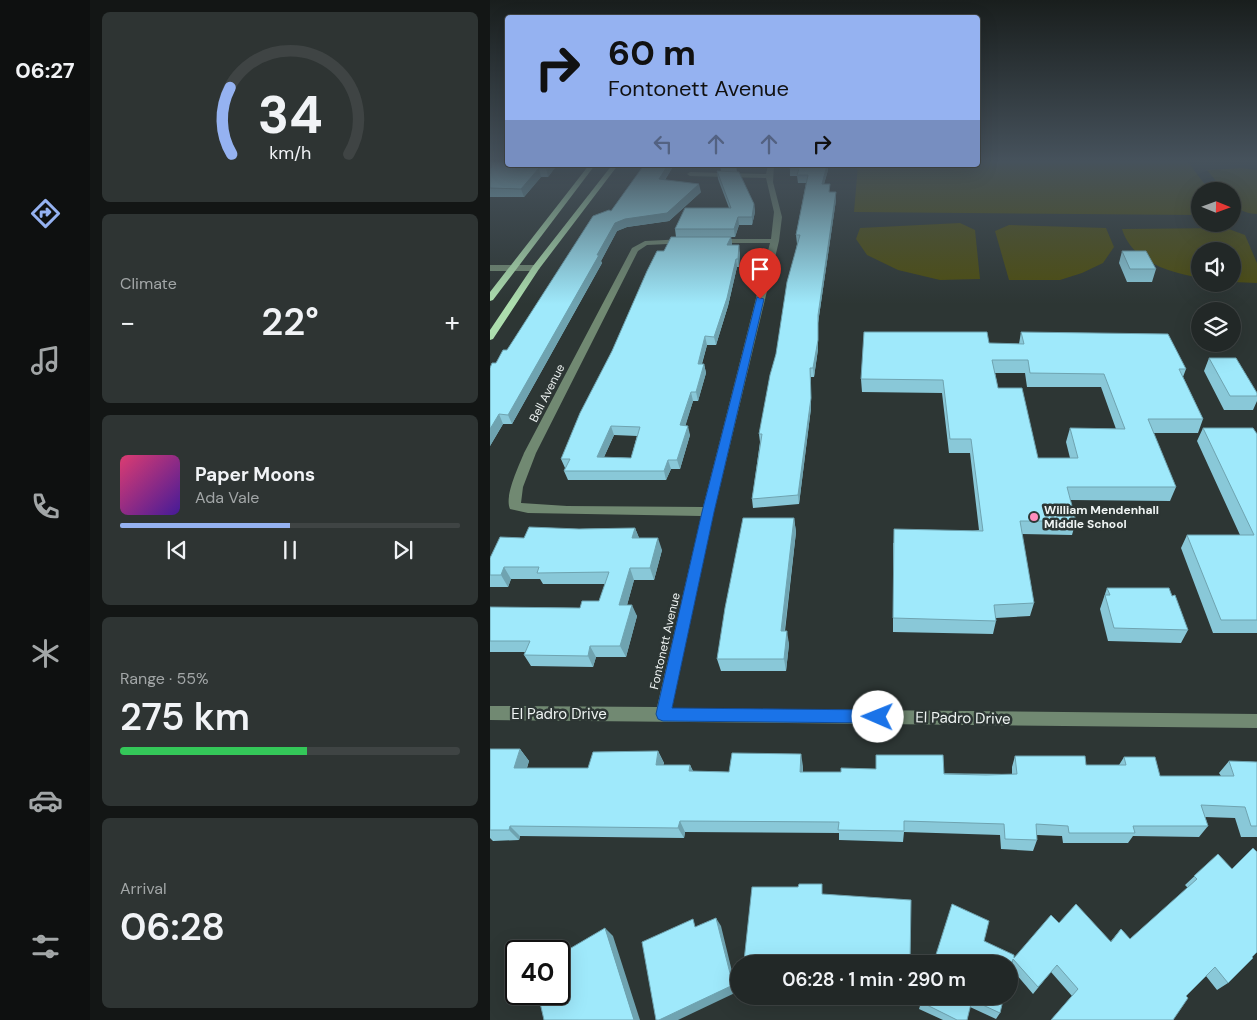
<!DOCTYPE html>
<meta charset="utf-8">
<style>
body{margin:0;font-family:"DM Sans",sans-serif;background:#2e3433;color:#f1f3f6;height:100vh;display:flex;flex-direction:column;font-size:19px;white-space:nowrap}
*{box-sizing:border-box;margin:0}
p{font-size:16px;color:#a2a6a7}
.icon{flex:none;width:28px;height:28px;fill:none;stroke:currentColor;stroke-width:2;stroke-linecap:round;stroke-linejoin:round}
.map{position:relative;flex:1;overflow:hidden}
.side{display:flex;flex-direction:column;gap:12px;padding:12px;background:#131615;width:400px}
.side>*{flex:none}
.guide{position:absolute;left:15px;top:15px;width:475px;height:152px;border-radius:5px;box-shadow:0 5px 20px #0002,0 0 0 1px #3f4444;background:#95b2f1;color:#111;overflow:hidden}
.needle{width:32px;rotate:91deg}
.controls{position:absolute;left:701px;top:182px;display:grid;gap:10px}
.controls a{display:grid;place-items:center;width:50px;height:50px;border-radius:50%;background:#222827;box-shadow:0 5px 20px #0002,0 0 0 1px #3f4444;font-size:25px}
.speed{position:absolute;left:15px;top:940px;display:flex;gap:10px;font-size:25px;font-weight:700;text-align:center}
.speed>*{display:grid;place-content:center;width:65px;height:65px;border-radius:50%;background:#222827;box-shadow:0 5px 20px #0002,0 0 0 1px #3f4444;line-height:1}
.speed .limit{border:2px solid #111;border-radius:8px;background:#fff;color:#111}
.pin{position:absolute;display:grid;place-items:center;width:42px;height:42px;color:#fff;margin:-51px -21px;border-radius:50% 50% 50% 0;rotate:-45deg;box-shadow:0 0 5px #0007}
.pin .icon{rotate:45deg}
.me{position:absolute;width:55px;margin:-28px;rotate:271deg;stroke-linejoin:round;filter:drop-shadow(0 0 4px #0008)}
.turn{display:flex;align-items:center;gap:18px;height:105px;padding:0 20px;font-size:22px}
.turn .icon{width:65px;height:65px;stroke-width:2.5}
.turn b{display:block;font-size:35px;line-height:42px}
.lanes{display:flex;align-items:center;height:48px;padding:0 20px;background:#0003;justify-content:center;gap:25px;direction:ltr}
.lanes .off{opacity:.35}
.big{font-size:38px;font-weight:600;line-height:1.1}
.side .card{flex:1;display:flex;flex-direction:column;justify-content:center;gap:8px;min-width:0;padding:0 18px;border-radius:8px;background:#2e3433}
.side .dial{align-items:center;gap:0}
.dial svg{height:130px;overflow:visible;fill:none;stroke:#3f4444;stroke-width:7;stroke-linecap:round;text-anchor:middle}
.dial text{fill:#f1f3f6;stroke:none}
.song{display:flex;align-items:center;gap:15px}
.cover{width:60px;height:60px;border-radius:8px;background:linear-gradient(135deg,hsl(340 70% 55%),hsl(260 70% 35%))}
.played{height:5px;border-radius:2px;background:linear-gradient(90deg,#95b2f1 50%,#3f4444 50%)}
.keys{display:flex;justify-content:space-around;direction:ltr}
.heat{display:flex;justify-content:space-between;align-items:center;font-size:28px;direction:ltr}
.charge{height:8px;border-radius:4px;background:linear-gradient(90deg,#34c759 55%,#3f4444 0)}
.trip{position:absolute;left:240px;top:955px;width:288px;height:50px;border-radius:25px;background:#222827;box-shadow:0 5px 20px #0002,0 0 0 1px #3f4444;font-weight:600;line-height:50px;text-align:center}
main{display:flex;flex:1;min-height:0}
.dock{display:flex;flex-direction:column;width:90px;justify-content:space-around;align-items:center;background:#0e1010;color:#a2a6a7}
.dock .icon{width:35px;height:35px}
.dock .current{color:#95b2f1}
.dock b{font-size:22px;color:#f1f3f6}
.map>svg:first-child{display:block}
</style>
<main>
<nav class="dock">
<b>06:27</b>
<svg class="icon current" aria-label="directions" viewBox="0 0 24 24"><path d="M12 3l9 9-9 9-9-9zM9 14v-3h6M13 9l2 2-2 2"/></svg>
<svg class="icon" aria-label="music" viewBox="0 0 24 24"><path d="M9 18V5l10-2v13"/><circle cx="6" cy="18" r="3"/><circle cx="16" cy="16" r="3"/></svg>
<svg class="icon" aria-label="phone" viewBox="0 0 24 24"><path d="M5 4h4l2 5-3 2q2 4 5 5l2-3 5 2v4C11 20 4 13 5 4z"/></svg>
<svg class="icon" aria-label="climate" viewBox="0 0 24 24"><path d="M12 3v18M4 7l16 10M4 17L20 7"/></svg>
<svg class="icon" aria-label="car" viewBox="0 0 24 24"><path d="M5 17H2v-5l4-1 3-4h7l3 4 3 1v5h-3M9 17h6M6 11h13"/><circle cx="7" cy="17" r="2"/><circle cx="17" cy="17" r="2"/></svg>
<svg class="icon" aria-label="filters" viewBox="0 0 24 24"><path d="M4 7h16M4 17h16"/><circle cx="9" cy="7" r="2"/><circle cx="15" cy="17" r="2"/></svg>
</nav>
<section class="side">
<div class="card dial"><svg viewBox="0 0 100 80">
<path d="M14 69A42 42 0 1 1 86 69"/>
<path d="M14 69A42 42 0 0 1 13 28" stroke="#95b2f1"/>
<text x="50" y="56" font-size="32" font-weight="700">34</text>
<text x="50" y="72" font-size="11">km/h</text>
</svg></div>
<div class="card"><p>Climate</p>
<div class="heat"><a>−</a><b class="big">22°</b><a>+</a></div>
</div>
<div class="card">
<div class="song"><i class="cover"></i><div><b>Paper Moons</b><p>Ada Vale</p></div></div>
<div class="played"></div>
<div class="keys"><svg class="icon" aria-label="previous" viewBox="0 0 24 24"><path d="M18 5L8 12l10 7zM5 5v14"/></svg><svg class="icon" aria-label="pause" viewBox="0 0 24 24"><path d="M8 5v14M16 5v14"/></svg><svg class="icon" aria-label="next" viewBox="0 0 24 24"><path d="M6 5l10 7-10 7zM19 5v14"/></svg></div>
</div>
<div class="card"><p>Range · 55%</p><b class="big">275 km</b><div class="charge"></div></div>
<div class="card"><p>Arrival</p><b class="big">06:28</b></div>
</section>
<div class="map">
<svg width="767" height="1020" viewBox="0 0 767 1020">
<rect width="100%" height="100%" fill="#2d3634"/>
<path fill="#4d4d0e" d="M488 161H697L720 191H710V215L364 212 368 165H488Z
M752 168 767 170V214C751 213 742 207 742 191H734L717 170Z
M470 223 485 230 490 279 450 280 408 270 377 255 366 239 370 228Z
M519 225 616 228 624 247 613 263 592 273 570 280H519L505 231Z
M736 228 755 235 767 263V283L743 282 742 251H710V278C679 272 642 262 632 229Z"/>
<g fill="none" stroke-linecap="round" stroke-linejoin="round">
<path fill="#718972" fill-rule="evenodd" d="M278 165H284L283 182 292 217 289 241 224 512 182 708 767 714V728L0 720V706L167 707 211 516 38 513 20 509C14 496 29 466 34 453L142 248 155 241 195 239H198V243L157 245 148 251 46 453 33 487 31 503 77 506 213 507 280 243H225L221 241 225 239H281L284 212 276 178 200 176 197 174 200 172 276 174Z
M0 265H46L50 268 46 271H0Z"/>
<path fill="#addeae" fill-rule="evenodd" d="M99 165H105L3 300 0 301V292Z
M122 165H128L49 269 3 339 0 340V330L43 266Z"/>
</g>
<path fill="#89c8d8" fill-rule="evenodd" d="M0 161 18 165H67L58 177H51L34 197H0Z
M184 165 175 180 211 192 179 221 137 227 127 231 111 261 112 263 22 424H13L0 446 6 363 17 350 121 211Z
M230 165H246L247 172 264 204 265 212 262 225H249L245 237H241L242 245 250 253 249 267H247L238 306 226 345H217L212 364H214L216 373 208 401H203L195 426 200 435 190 469H181L176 480H78L74 471 75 468 71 459 174 251 186 237 185 229 239 208 228 179 227 171H231ZM124 435 147 436 141 458 114 457Z
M301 165H338V170L334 184 346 200 328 323V349L324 377H321V408L309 504 263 508 262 499 270 442 269 434 286 354 307 244 306 235 316 183H308L307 176H300V169Z
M632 251 666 269 662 282H637L629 263Z
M531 332 696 369 693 377 713 419 708 433H663L686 487 680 501 580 500 586 521 582 535 532 534 544 603 540 616 506 618V621L503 634 403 632V543L489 530 480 453H459L452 393 372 392 371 379 529 344ZM505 373H535L537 387H611L626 429 580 428 576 442 580 458H548L508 388Z
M719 358 767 393V401L763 410H734L714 371Z
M713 428 767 434V633H723L691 548 697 535H750L707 441Z
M304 518 306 532 295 631 299 644 296 671H231L227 659Z
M145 528 149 538 172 550 164 580H144L137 605 147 616 136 657H106L103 667 41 666 34 655 35 652H0V607L90 608 109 601 115 584H53L50 579H21L18 587H0V558L34 538 89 529Z
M617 588 682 596 698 630 691 643 618 641 610 609Z
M0 749H30L39 761 37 768H98L168 751 174 763 173 765H200L203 771 239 772 313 766V772L522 774V767L525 756 596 765H629L634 757 670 776H731L729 773 739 761 767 762V837H751L745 818 715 817 718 826 709 837 643 836 638 843H573L572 836 547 835V840L543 851 511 849 510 835 414 832 413 842 349 840V833L195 832 194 838 30 836 29 840 3 841 0 838Z
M728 854 738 983 727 990 716 976 696 996 683 1020H561L582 996 561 972 543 994 521 968 494 941 524 958 569 923 621 941 631 929 640 939 698 888 695 885Z
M333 894 420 964H255L254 961Z
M433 996H514L510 1013 506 1019 480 1007 477 1020H453L429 1009Z"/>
<path fill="#6fa3b0" d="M58 165H67L58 177 56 168Z
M178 165H184L170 187 169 179Z
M337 165H338V170L332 191V184Z
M49 168 51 177 34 197 31 189Z
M209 184 211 192 179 221 137 227 127 231 111 261 112 263 22 424 18 415 125 223Z
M346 192V200L328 323V349L324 377 323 368 328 315Z
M264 204 265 212 262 225V217Z
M248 217 249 225 245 237 244 229Z
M241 237 242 245H237Z
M249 245 250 253 249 267 248 259Z
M246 259 247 267 238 306 226 345 224 337Z
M215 336 217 345 209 373 208 364Z
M214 364 216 373 208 401 206 392Z
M320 368 321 408 309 504 308 495Z
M201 392 203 401 193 434 190 425Z
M9 414 13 424 0 446V429Z
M121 426 124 435 110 466 107 457Z
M198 426 200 435 190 469 187 460Z
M178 460 181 469 176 480 174 471Z
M304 518 306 532 293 644 291 631Z
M145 528 150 540 142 538Z
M168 538 172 550 164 580 160 568Z
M14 567 21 579 18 587 11 575Z
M140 568 144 580 134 616 129 605Z
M142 605 147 616 136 657 130 646Z
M297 631 299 644 296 671 294 659Z
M100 646 106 657 103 667 98 656Z
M30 749 39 761 33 779 24 768Z
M168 751 174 763 171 776 166 765Z
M311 754 313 766 312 783 310 772Z
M200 765 205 776 199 771Z
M190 821 195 832 194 838 188 828Z
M20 826 30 836 29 840 19 830Z
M226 918 231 926 247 992 188 1020H169Z
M115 928 123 936 150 1020H144Z"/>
<path fill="#9fe9fb" stroke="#6fa3b0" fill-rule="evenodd" d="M0 161H18V165H58L56 168H49L31 189 0 188V168H1V163H0Z
M154 165H178L169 179 209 184 177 213 135 219 125 223 107 255H109L18 415 9 414 0 429V368L2 363H6L13 350H17L103 216 119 210 121 211Z
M301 165H337L332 184H340L339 192H346L328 315V340L323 368H320L321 398 308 495 262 499 272 434H269L280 375 286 354 297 282 310 235H306L318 175H307L309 169H300Z
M227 171 249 172 264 204 262 217H248L244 229H185L195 208H241Z
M181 237H241L237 245H249L248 259H246L237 298 224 337 215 336 208 364H214L206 392H201L190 425 198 426 187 460H178L174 471H74L80 459H71L90 413 122 351 157 271 167 251H174ZM121 426 150 427 141 458 107 457Z
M632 251H656L666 269H640Z
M374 332H497L499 343 534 344 531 332 678 334 696 369H689L713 419H658L686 487H577L586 521H530L544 603 504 605 506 621 403 618 404 529 493 531 481 439H460L453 380 371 379ZM502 360H538L540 373 614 374 635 429 580 428 588 458H548L532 388H508Z
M719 358H746L767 393V396H740Z
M713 428H763L767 434V620H731L697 535H764Z
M253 518H304L291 631H297L294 659H227L235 608Z
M39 527 89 529 145 528 142 538H168L160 568H140L129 605H142L130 646H100L98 656 34 655 40 641H0V607L90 608 92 601H109L119 572 47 573 49 567H14L11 575H0V558L10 537 34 538Z
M617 588H679L682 596 685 595 698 630 624 628 615 595H620Z
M0 749H30L24 768H98L103 752 168 751 166 765H200L199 771 239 772 242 753 311 754 310 772H351V768L386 769V755H453L454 774 496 775 527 774 525 756H595L596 765H636L634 757H665L670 776H744L739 761 767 762V826H761L755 807 711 805 718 826H643L645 833H579L578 826 546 824 547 840 515 839 514 824 414 821V831L348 830 349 822 190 821 188 828 20 826 19 830H0Z
M763 848 767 852V952L762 957 763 958 738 983 725 967 696 996 698 998 683 1020H561L588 989 567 965 548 987 523 959 519 978V964H443L462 904 499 921 494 941 524 955V958L561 915 569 923 586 904 621 942 631 929 640 939 707 879 704 876 728 854 742 869Z
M309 884H332V894L421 900 420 964H295V961H254L262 887H308Z
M226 918 243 985 169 1020H166L152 942 203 919 205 927Z
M115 928 144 1020H54L48 994H69V955Z
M433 996H514L510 1013 482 1000 477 1020H467L431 1002Z"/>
<linearGradient id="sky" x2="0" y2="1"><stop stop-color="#191e1d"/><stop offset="0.53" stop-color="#46525c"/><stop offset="1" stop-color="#46525c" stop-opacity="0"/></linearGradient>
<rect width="767" height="304" fill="url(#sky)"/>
<path fill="#1a73e8" stroke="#114b97" d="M267 297 274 299 224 512 182 708 388 710 393 712 395 717 393 721 388 723 173 721 168 719 166 714 212 512Z"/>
<circle fill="#fe8ebd" stroke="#2d3634" stroke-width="2" cx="544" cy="517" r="5"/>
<g text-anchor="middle" stroke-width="5" stroke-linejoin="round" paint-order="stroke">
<g font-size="12" fill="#eff4f3" stroke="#2d3634">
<text transform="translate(57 393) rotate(-63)" y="4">Bell Avenue</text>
<text transform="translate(175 641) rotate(-77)" y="4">Fontonett Avenue</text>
</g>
<g font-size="12" font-weight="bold" fill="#eff4f3" stroke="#2d3634" text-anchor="start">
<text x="554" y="514">William Mendenhall<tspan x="554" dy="14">Middle School</tspan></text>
</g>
<g font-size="15" fill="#eff4f3" stroke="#2d3634">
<text x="69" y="719">El Padro Drive</text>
<text transform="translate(473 718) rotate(1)" y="5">El Padro Drive</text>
</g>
</g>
</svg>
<div class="controls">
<a><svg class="needle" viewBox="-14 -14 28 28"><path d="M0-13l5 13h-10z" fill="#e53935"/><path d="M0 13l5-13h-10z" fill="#a2a6a7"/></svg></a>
<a><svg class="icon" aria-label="sound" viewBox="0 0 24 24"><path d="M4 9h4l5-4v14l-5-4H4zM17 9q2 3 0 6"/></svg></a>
<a><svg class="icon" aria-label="layers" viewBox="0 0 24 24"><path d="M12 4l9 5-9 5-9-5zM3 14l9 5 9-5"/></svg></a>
</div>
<div class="speed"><div class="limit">40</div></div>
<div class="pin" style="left:270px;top:299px;background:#d93025"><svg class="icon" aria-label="arrive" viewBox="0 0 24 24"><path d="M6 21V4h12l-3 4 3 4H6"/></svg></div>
<svg class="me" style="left:388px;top:717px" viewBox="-20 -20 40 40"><circle r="19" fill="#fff"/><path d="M0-13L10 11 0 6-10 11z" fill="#1a73e8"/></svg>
<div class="trip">06:28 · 1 min · 290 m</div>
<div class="guide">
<div class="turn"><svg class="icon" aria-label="right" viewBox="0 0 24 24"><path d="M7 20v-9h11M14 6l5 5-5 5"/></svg><div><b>60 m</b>Fontonett Avenue</div></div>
<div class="lanes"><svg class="icon off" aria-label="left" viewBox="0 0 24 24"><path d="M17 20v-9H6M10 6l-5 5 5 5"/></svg><svg class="icon off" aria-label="ahead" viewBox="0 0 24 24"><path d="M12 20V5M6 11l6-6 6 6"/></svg><svg class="icon off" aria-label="ahead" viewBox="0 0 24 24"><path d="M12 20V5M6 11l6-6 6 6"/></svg><svg class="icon" aria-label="right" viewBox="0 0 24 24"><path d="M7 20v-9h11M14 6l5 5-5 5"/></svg></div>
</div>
</div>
</main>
